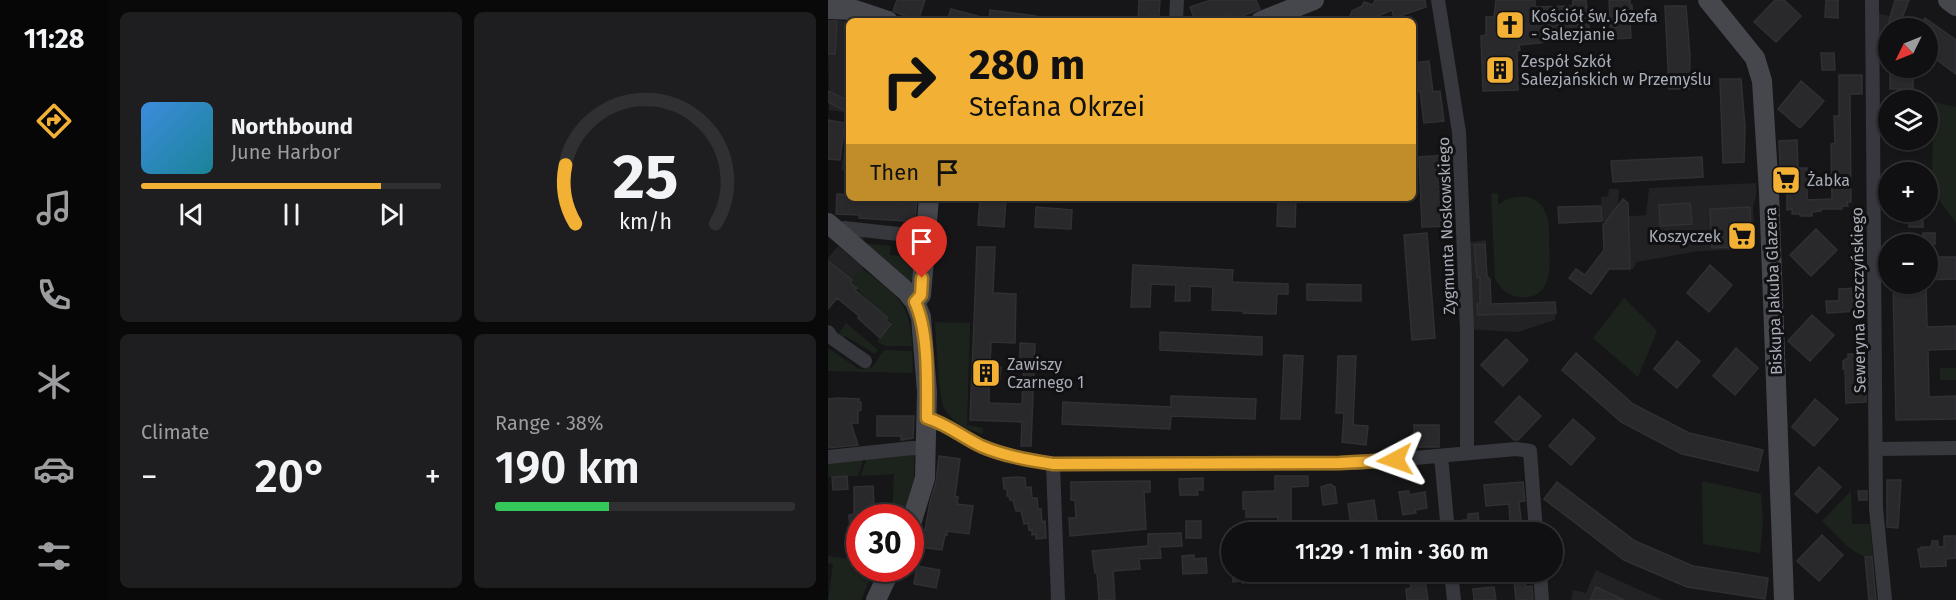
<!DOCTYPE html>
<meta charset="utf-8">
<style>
body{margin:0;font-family:"Fira Sans",sans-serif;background:#1e1e20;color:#f1f3f6;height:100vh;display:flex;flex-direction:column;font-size:22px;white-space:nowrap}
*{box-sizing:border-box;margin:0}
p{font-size:20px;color:#9c9d9f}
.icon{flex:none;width:33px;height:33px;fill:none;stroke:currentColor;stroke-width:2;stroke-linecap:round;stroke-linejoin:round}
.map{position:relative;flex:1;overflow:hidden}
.drawer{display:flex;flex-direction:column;gap:12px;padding:12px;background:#09090a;width:720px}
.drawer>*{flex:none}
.banner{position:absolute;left:18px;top:18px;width:570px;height:183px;border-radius:9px;box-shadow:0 2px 4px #0004,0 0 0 2px #303032;background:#f2b134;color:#111;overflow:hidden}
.needle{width:39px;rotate:227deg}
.buttons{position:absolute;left:1050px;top:18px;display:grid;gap:12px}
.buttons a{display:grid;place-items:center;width:60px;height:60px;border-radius:50%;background:#101012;box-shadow:0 2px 4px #0004,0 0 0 2px #303032;font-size:30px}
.speed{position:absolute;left:18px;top:504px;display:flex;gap:12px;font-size:30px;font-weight:700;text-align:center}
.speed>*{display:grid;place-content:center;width:78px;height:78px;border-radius:50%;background:#101012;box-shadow:0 2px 4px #0004,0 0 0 2px #303032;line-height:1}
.speed .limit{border:9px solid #d22;background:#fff;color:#111}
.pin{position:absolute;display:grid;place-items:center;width:51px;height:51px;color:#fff;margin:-62px -26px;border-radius:50% 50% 50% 0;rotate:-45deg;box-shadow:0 0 6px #0007}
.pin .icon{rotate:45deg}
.me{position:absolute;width:66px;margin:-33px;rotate:266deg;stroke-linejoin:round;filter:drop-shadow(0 0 4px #0008)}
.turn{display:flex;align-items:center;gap:21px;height:126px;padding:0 24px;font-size:27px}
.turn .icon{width:78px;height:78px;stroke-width:2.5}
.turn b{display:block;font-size:42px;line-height:51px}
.then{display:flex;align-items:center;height:57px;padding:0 24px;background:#0003;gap:12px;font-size:22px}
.big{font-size:45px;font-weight:600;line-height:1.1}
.drawer .card{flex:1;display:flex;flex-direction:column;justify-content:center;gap:9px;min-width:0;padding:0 21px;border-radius:9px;background:#1e1e20}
.drawer .dial{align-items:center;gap:0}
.dial svg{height:156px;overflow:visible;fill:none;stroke:#303032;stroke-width:7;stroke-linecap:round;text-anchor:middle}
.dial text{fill:#f1f3f6;stroke:none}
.song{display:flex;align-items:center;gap:18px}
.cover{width:72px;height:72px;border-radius:9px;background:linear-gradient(135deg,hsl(210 70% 55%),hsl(190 70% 35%))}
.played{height:6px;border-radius:3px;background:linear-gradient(90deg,#f2b134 80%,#303032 80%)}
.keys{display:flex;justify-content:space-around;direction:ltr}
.heat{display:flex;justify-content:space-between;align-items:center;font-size:33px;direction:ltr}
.charge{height:9px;border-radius:4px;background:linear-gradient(90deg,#34c759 38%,#303032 0)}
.drawer .tiles{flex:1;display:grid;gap:12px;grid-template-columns:repeat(2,1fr)}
.trip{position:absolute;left:393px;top:522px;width:342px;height:60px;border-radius:30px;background:#101012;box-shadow:0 2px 4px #0004,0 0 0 2px #303032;font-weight:600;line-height:60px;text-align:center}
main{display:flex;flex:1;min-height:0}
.menu{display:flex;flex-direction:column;width:108px;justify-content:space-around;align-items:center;background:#060607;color:#9c9d9f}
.menu .icon{width:42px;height:42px}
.menu .selected{color:#f2b134}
.menu b{font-size:27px;color:#f1f3f6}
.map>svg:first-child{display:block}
</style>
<main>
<nav class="menu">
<b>11:28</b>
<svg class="icon selected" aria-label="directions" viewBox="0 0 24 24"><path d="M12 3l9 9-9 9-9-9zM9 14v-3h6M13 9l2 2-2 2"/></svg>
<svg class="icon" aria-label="music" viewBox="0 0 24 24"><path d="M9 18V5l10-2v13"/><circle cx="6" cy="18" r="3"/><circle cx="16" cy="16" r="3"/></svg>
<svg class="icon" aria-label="phone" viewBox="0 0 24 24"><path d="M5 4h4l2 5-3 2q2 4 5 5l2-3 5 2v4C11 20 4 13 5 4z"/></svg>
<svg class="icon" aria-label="climate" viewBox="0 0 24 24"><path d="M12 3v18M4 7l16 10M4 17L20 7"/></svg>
<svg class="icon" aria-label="car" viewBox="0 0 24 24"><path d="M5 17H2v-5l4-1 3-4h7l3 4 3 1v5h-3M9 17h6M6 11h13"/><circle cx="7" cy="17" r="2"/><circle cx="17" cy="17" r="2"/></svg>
<svg class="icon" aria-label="filters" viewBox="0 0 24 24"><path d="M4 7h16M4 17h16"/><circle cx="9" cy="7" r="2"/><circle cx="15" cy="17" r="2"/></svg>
</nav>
<section class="drawer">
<div class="tiles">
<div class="card">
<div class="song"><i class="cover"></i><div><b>Northbound</b><p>June Harbor</p></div></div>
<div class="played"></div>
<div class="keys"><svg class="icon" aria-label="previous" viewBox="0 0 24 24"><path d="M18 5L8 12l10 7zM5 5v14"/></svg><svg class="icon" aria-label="pause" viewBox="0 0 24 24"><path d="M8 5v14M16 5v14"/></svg><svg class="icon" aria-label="next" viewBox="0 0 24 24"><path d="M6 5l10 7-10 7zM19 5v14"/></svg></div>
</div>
<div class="card dial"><svg viewBox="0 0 100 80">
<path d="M14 69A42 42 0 1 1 86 69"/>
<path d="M14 69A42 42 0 0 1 9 39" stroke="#f2b134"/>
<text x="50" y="56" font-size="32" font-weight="700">25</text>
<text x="50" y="72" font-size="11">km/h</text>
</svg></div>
<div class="card"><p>Climate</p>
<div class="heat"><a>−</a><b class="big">20°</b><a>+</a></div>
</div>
<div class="card"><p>Range · 38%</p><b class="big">190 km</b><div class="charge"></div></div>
</div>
</section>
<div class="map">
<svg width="1128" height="600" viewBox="0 0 1128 600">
<rect width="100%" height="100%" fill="#161618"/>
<path fill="#222225" d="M1049 13 1074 19 1071 28H1060V48L1051 46Z
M10 20 21 22V113L1 110 0 45 7 46Z
M21 118V171L13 170Z
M928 183V196L925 206 927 249 870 251 809 262 805 269H791L789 221H774L773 197 780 196 781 189H791L789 217 818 215 821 188Z
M658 240 659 277 662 279 663 304 727 302V320L690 332 639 329 635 243Z
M10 246 35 267 0 309V258Z
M768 570 814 591 835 600H743L745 590 758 593Z"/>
<path fill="#1c231d" d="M1105 102 1128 107V223L1109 197 1104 196Z
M670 193V205C686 192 713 193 719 217 722 225 721 236 721 245 722 267 725 300 692 297 680 296 672 289 667 278L663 194Z
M31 236H36L35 243 63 246 62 255 75 256 76 247 87 249 85 280 79 283 29 239Z
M34 268C68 296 82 299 84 346H58L49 342 64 323 22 282Z
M796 298 829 331 810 377 765 338Z
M107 322 142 323 139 425 155 428V434C139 430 125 423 116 408 111 399 108 337 107 322Z
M18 323 50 350 47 354 17 336 13 340 8 337Z
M0 348 31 369H36L40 365 44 368 56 350 84 351 85 373 0 371Z
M1112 368H1128V380H1112Z
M86 454V478L76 517H64L66 474 33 476 39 457Z
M36 457 30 476 0 477V462Z
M874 481 933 494 935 522 932 553 875 544Z
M1023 491 1024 524H1042L1045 557C1026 559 1008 533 994 521Z
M0 556 31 560 32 568 46 569 33 600H0L5 564 0 563Z"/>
<path fill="#29292c" stroke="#303034" stroke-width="1.5" d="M69 0H97L90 21 65 11Z
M311 0H332L331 16H321V21H310Z
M383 0H428L432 9 404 20 402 14 388 21H367L362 7Z
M547 0H597L598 7 566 18 564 10 538 21H520L524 11 534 6 536 2 545 5Z
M668 0H707V7L745 6V0H758L762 36 719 37V42L691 45 692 50 689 51 690 90 655 91 653 36 658 35V17H666Z
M781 0H802V5H804L805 22H802L803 38 783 39Z
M947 0H956L973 16 948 42 926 22Z
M998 0H1010V18L997 17Z
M1067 0H1081L1073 21 1072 28H1059Z
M837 6H858L862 56 861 89H841Z
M123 9 157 18 156 21H119Z
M162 10 208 16V21H161Z
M1097 18 1128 40V74L1100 53V28H1089Z
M0 21H9L7 54H0Z
M993 53H1006L1007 70H994Z
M601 61 605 92 612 91 616 121 596 123 592 91 585 93V81H589L587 63Z
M1062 68H1079V76H1085V89H1062Z
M1011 75H1034V94H1022L1023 202H1019L1020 206H1014V209H993V211L984 212V216H972V214H964V209L959 210V188H953L951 141 969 140 970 168H979V200L1004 199 1003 144 1007 143 1006 116H1011Z
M892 79H913L917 127 916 162 895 163Z
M973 81 996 101 972 128 950 109Z
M0 91 21 101V113L0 102Z
M0 120 17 123 12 160 0 159Z
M619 155 622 226 594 227 591 157Z
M874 157 875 177 785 182 783 161Z
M9 194 21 195V198H34L33 200 73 203V198H89L87 220H79L78 221 31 218 32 215 8 214Z
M152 198H178L176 227 150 225Z
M450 198H468L467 227 449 226Z
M795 199 800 203 802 269H781L763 294 741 278 748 269 757 275 776 250 775 225Z
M862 203 864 224 832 226 831 205Z
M773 206 774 221 731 223 730 207Z
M208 207 244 210 243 229 207 227Z
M922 207 923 246 884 248 882 209Z
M1081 212H1095V227H1081Z
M988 229 1009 250 983 276 962 255Z
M599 233 607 338 584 340 576 235Z
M1095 233H1107V244H1095Z
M657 244 659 276 662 279 663 304 727 302 728 313 650 315 649 304H652V277L649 278 646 245Z
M149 247H167L165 293 188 294 187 343 163 342 162 366 173 367 172 379H161V403L194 404 196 359 192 358V343L207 344 203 446H193L194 422 142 420Z
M1100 257H1128V279L1100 280Z
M0 261 24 280 22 283 29 288 27 290 60 318 58 320 63 324 52 338 30 318 31 316 9 298 0 309Z
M305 265 405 270 404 282 460 284V294H449L448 314 415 313V311L384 310 385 287 362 286V301H347L348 285 323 284 322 307H303Z
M882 265 904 285 881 312 859 293Z
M479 284 533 285V301L479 300Z
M1065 284H1098L1099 327 1128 326V349L1100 350 1101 397 1128 396V419L1068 420Z
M1029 288V311L999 313 998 301H1011V289Z
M984 315 1006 335 982 361 960 341Z
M332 332 434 337V355L332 350Z
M678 339 700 360 675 386 653 365Z
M849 341 872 361 849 388 826 369Z
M908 348 930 368 907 395 885 376Z
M748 353 805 404 861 433 935 450 930 471 854 454 793 422 734 370Z
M1020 354H1038V402L1018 403 1017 369H1015V361L1020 358Z
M456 355 475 356 472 419H453Z
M510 356H528L525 425 540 426 538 445 514 442 516 413H508Z
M343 396 428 399 427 419 343 416 342 429 234 424 235 402 343 407Z
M691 396 713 416 690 440H686L667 422Z
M9 398 31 399 30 402H33V410L30 411V423H23L30 445 0 448V399Z
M987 399 1010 419 986 446 964 427Z
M49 416H86L85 438 73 440V436H49Z
M745 419 767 438 743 465 721 446Z
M586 425H611V447H586Z
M111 456 132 459 127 496 130 497 129 504 145 506 141 534 119 531V535H117L114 550 92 547 95 530H97L102 502 108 482Z
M991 467 1013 487 989 513 967 494Z
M19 476 20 489 5 490 4 477Z
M447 476H480V486L463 487V532H449L450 517H418V509H415V492L447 491Z
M190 477 197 478 198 488 203 487 204 498H209L210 509H213L214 522 217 521 218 538 208 539V534L204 535V529L201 530 200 523 196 524 193 511H188L185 500H182L181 496H179V489H176L175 478Z
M375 478V490H369L370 495H352L351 479Z
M1059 480H1073L1070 528 1059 527Z
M322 481V492H316L318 529 242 536 241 518H248L247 500H243V482Z
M695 482 697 501 691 502 693 520 682 521 681 504 658 506 656 485Z
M729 482 807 541 865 566 940 578 937 599 859 587 796 560 716 499Z
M502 484 507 487 509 503 495 505 493 487Z
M45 486 46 503H43V518H32V558H24L21 515 26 514V487Z
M581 491V495L597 492 599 508 587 510 588 513 575 515 571 492Z
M1030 491H1039V500H1031Z
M546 500 550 527 526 530 525 519H522L520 504Z
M650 513 652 532H631L635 520H640V514Z
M358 521H373V538H358Z
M353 533 354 546 332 547 333 558 311 559 312 569 285 571 287 600H271L269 573H267L264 551 320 546V534Z
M994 535 1015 555 991 581 969 561Z
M1116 536H1128V558L1118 559V566L1093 567 1090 549H1093V547H1103L1104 541H1110V547H1116Z
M366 555V559L378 558 379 573 355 574 354 556Z
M1037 557H1044L1048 600H1041Z
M89 566 112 570 108 588 86 584Z
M404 572H431V582L414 583V581L405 582Z
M581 572H596L600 600H579L578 589 583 588Z
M685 572H696L698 587 704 586 705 600H688Z
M666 587 668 600H646L645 589Z
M768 587 796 600H762Z"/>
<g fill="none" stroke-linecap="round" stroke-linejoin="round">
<path stroke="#37383d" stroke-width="14" d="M610 0 631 132 639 329V452
M1044 0 1048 508 1057 600
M348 21 349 0
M11 233 16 228 98 237
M0 332 4 338 37 361
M99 418C119 424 135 437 153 446 176 456 201 460 225 464L530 463 688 449 702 451 708 532
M1048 449 1128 448
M613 456 620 532
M0 457 84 448 98 449
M225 464 230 600
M623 572 626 600
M712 572 714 600"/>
<path stroke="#45474d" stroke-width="20" d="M880 0 927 58 934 81 941 192 956 600
M1120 0 1128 6
M0 9 27 10 60 21
M433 21 486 0
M0 223 78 291 87 302 93 317 99 392 97 478 82 527
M87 302 93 295 101 198
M48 600 63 568"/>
</g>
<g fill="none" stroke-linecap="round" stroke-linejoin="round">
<g stroke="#9d7322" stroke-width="15">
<path id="route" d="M94 278 93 295 87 302C101 332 99 384 99 418 119 424 134 437 153 446 176 456 201 460 225 464L512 463 567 460"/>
</g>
<use href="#route" stroke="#f2b134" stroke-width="10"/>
</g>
<defs>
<g id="church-square" transform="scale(1.5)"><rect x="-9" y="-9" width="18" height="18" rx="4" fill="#f2b134" stroke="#111113"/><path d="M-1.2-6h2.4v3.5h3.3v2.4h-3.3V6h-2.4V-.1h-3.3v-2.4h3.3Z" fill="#111"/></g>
<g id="building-square" transform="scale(1.5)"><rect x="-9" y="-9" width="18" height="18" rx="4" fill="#f2b134" stroke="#111113"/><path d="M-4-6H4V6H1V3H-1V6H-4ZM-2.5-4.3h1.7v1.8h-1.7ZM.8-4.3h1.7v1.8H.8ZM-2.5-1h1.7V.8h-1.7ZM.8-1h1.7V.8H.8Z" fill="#111"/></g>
<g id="supermarket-square" transform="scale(1.5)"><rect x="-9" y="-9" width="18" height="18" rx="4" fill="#f2b134" stroke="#111113"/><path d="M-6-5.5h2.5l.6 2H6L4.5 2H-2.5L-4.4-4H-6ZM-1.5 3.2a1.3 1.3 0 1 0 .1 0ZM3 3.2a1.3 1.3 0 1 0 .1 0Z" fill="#111"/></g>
</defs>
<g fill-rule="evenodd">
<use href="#church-square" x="682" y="25"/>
<use href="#building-square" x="672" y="70"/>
<use href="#supermarket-square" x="958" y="180"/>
<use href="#supermarket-square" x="914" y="236"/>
<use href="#building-square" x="158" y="373"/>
</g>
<g text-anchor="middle" stroke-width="6" stroke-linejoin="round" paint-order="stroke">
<g font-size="16" fill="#a8adb8" stroke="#111113" text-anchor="start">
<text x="703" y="22">Kościół św. Józefa<tspan x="703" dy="18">- Salezjanie</tspan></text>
<text x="693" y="67">Zespół Szkół<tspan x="693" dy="18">Salezjańskich w Przemyślu</tspan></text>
<text x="979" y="186">Żabka</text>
<text x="893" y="242" text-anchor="end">Koszyczek</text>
<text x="179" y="370">Zawiszy<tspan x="179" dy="18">Czarnego 1</tspan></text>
</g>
<g font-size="16" fill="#a8adb8" stroke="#111113">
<text transform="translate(618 226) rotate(-92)" y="6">Zygmunta Noskowskiego</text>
<text transform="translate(945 291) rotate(-92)" y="6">Biskupa Jakuba Glazera</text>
<text transform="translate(1030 300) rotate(-91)" y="6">Seweryna Goszczyńskiego</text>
</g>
</g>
</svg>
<div class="buttons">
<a><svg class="needle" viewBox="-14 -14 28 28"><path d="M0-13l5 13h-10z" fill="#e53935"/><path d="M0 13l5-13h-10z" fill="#9c9d9f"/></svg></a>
<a><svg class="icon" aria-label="layers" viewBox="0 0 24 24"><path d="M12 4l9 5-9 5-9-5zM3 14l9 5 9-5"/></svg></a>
<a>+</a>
<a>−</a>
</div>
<div class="speed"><div class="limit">30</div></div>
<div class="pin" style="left:94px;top:278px;background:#d93025"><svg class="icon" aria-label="arrive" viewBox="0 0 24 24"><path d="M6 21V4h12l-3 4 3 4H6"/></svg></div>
<svg class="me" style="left:567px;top:460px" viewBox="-20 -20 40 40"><path d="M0-17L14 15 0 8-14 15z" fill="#f2b134" stroke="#fff" stroke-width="4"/></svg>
<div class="trip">11:29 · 1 min · 360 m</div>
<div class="banner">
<div class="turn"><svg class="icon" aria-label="right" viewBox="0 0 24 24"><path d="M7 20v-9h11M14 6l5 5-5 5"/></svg><div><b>280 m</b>Stefana Okrzei</div></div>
<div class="then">Then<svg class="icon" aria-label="arrive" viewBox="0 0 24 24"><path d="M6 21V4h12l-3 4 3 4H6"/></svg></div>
</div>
</div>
</main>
